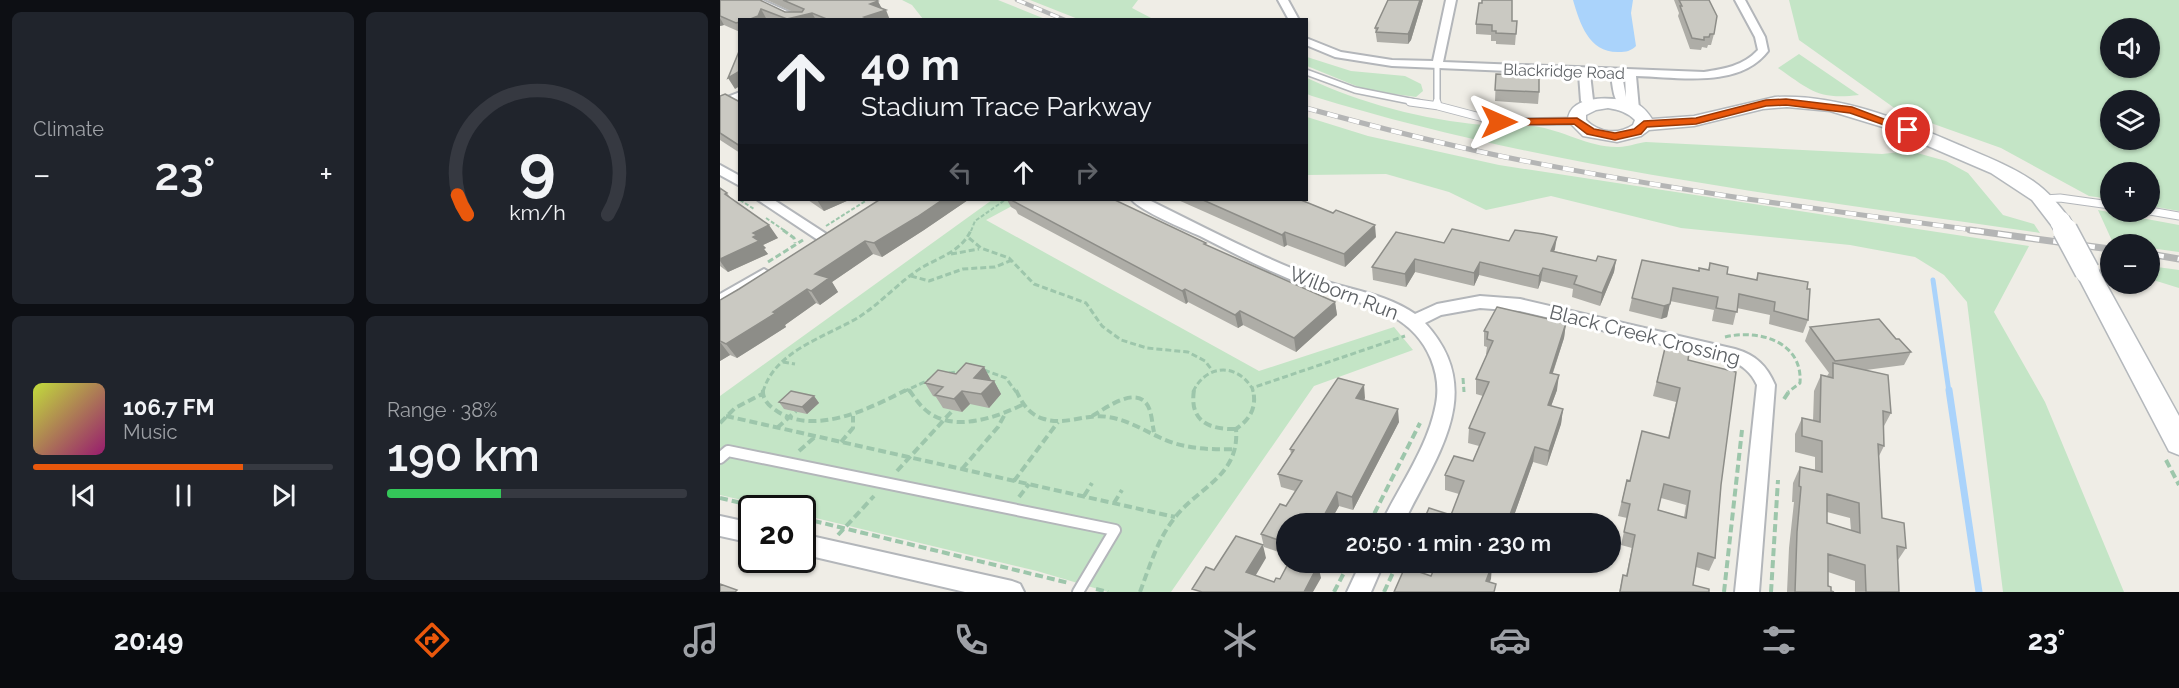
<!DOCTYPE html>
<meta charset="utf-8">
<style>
body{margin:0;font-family:Raleway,sans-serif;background:#20242c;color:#f1f3f6;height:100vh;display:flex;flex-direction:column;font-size:22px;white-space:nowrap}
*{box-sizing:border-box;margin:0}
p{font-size:20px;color:#9ea1a6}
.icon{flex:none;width:33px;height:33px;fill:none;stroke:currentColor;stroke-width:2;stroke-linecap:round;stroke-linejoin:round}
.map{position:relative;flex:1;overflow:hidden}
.side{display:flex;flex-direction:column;gap:12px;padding:12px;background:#0d0f14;width:720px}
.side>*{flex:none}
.guide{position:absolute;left:18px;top:18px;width:570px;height:183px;border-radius:0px;box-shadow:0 2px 4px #0004;background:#171b24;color:#f1f3f6;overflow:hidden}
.buttons{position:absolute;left:1380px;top:18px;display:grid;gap:12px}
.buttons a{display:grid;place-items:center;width:60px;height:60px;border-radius:50%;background:#171b24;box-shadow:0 2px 4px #0004;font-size:30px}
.speed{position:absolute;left:18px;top:495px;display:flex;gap:12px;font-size:30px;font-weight:700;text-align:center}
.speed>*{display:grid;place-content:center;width:78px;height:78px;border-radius:50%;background:#171b24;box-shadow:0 2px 4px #0004;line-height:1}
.speed .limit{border:3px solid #111;border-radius:9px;background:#fff;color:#111}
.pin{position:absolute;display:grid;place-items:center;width:51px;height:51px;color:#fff;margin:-26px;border:3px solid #fff;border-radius:50%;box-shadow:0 2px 6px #0007}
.me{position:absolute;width:66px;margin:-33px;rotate:90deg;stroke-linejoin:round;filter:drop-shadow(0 0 4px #0008)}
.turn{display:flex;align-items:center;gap:21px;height:126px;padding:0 24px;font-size:27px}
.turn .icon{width:78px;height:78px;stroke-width:2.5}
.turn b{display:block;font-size:42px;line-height:51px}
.lanes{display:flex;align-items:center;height:57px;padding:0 24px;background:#0003;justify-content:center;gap:30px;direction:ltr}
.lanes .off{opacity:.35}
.big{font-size:45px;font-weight:600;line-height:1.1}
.side .tile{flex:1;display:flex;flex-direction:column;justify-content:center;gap:9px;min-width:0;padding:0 21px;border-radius:9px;background:#20242c}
.side .dial{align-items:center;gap:0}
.dial svg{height:156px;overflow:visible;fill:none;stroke:#363941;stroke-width:7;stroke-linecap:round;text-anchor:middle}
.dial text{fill:#f1f3f6;stroke:none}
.song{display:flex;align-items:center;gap:18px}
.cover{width:72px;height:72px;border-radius:9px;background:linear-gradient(135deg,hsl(70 70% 55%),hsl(320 70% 35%))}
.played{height:6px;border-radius:3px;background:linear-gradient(90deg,#ea580c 70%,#363941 70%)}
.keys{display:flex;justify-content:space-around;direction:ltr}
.heat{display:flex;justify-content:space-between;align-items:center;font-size:33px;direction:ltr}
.charge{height:9px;border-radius:4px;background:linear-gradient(90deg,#34c759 38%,#363941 0)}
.side .tiles{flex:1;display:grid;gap:12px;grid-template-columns:repeat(2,1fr)}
.trip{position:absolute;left:556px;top:513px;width:345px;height:60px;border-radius:30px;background:#171b24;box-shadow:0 2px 4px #0004;font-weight:600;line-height:60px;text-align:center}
.dock{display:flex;height:96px;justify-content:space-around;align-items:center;background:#090b0e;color:#9ea1a6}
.dock .icon{width:42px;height:42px}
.dock .selected{color:#ea580c}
.dock b{font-size:27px;color:#f1f3f6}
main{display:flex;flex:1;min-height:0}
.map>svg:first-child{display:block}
</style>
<main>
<section class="side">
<div class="tiles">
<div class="tile"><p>Climate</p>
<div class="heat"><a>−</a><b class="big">23°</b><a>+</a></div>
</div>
<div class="tile dial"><svg viewBox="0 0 100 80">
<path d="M14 69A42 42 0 1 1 86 69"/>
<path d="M14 69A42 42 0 0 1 9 59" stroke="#ea580c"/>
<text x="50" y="56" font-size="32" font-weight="700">9</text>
<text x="50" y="72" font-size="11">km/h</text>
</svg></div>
<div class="tile">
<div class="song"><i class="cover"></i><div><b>106.7 FM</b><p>Music</p></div></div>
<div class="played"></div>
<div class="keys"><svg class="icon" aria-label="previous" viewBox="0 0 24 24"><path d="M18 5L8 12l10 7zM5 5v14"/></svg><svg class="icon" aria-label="pause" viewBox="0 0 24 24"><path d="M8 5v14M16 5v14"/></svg><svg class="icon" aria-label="next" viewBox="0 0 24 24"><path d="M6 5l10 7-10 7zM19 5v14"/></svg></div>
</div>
<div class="tile"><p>Range · 38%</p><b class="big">190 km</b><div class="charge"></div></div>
</div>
</section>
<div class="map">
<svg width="1459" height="592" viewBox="0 0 1459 592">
<rect width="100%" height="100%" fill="#efede6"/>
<path fill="#c4e5c6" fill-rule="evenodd" d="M182 0H278L325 19H203L192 5Z
M310 0H418L412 8 433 19H358Z
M1069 0H1459V211L1430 206V172H1390V199L1369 196 1281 148 1180 112 1079 40ZM1390 28H1430V68H1390ZM1390 100H1430V140H1390Z
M1079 54 1139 95C1098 100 1090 90 1058 68Z
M587 57 631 71 685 76 701 84 703 91 696 97 646 90 587 66Z
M587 78C640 103 704 120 764 125 780 127 798 124 814 126 843 130 870 148 899 147 907 147 917 143 926 142L1162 154 1190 151 1226 161 1248 173 1283 215 1314 224 1320 233C1076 197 828 169 592 96L587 94Z
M587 117 648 136 779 165 1309 246 1274 312 1325 402 1404 592H1283L1247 302 1224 275 1195 257 1130 245 961 228 831 196 766 210 729 192 666 174 587 175Z
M272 200H303L266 220 539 371 674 327 693 350 594 386 451 592H388L317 571 83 515 82 508H57L0 495V396Z
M1378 210 1459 225V252L1430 248V244L1393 243Z
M1430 266 1459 270V288L1430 279Z"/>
<path fill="#aad3fb" d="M853 0H913L911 13 916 46C911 51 906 52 899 52 869 53 860 24 853 0Z"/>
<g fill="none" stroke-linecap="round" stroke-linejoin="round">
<path stroke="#aad3fb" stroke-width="5" d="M1213 280 1229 392"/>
<path stroke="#aad3fb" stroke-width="7" d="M1229 390 1259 592"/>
<g stroke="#b3b6ba" stroke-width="8">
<path id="lane-far2" d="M717 66V103
M586 72 635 90 700 103"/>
</g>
<g stroke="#b3b6ba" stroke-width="9">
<path id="lane-far1" d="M690 102 719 106
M717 102 718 106 779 122 857 121
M1324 199 1340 198 1390 205
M1430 211 1459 216"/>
</g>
<g stroke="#b3b6ba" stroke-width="14">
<path id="lane" d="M0 458 8 451 395 530 358 592"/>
</g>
<g stroke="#b3b6ba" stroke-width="4">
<path id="street" d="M29 0H42L87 20H72Z
M558 0H568L579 20H569Z
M726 0H736L723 62 984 72C1004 69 1023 66 1038 50L1035 37 1015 0H1025L1045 37 1048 51C1019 89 958 77 916 76L919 109 913 113C893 105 894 95 891 75L870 74 873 100 877 105 871 109 861 101 859 74 672 66 615 57 586 45V38L621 52 672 60 713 61ZM902 75H905L906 97Z
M20 92V100L0 108V100Z
M0 165 20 176V186L0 175Z
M38 200H54L111 237 103 242 98 240Z
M412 200H429C484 227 538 256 596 278 628 290 665 293 695 314L717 304 760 296 800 299 1015 349C1036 355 1047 366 1055 385L1039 592H1015L1037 385C1031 372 1023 366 1010 360L800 311 760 308 721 315 705 323C768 391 716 456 683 524H661C680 485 708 447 716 404 719 388 717 374 711 359 690 307 633 303 587 286 550 272 515 254 480 236 464 229 421 211 412 200Z
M44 269 52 274 50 278 0 306V294Z
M0 516 32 523V543L0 536Z
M82 534 292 581 300 584 304 592H245L82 554Z
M641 562H664L651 592H627Z"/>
</g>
<g stroke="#b4b8bc" stroke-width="3">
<path id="secondary" d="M1055 97C1120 94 1181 120 1239 145 1265 156 1291 166 1313 181 1329 192 1340 206 1351 221L1348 226 1340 227 1332 226 1312 200 1271 173 1166 128 1110 111 1067 107 1043 109 974 126 929 130 921 136 897 142 863 136 848 121C848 92 901 96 919 105 925 109 928 113 932 119L974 116ZM888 108C899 110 907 112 915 120L913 125C898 135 879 133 866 120V115L876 110Z
M1367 264 1375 266 1379 271 1459 416V455L1449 451 1355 271 1359 266Z"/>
</g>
<path stroke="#9dc6ab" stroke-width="2" stroke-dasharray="4 2" stroke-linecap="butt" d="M20 200 34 209
M46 218 65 231
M106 226 147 200
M251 231 255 221 285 200"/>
<path stroke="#9dc6ab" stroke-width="3" stroke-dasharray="6 3" stroke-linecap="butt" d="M63 230 74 238 75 243
M249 238 261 248 289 258 314 284 366 303 382 326 401 340 427 348 468 352 485 361 492 370
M231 254 259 249
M48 262 83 240
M191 276 209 281 243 269 275 267 292 260
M1005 337C1038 329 1083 341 1080 383L1068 392
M63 362 75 364
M264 370 286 378 296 392
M229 373 243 371
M743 378 744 392
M188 389 190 392
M43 392C54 351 106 337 139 317 161 303 179 282 201 268 220 257 242 251 251 230
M183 392 211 379
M473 392C485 365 516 362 532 388
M533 392 532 388 685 336"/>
<path stroke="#9dc6ab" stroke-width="4" stroke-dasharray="8 4" stroke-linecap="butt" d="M43 390C42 398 48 405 54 409 92 438 151 408 186 390
M189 390C195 398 200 406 208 412 234 432 275 418 302 405
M296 390C302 403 309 415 324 419 345 426 367 413 388 417 408 420 425 431 443 439 466 449 491 450 516 449
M474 390C469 421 489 430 516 429
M1064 399 1070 390
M6 416 455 517
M372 416C385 409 413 387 426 403 432 410 432 424 434 432
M0 423 15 408 42 394
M57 428 76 411
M121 442 133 428V416
M79 451 96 436
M1446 460 1459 485
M242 469 278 427 285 414
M177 471 233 410
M294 481 338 422
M364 496 372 483
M299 497 309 484
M0 498 43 508
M394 503 402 490
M82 518 349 583
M649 524 700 423
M695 524 700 513
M118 535 154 496
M61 560 80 564
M376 589 388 592
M420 592C429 568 437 541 453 520 477 487 520 477 516 429 530 419 537 408 533 390
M614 592 627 567
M664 592 678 562
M1004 592 1022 430
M1051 592 1058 480"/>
<use href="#lane-far2" stroke="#fff" stroke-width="5"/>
<use href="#lane-far1" stroke="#fff" stroke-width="7"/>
<use href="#lane" stroke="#fff" stroke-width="10"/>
<use href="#street" fill="#fff" fill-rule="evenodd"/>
<use href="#secondary" fill="#fff" fill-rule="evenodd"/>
<g stroke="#b4b5b5" stroke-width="4.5">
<path id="rail-far2" d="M297 0 345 20"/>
</g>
<g stroke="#b4b5b5" stroke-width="5">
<path id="rail-far1" d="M586 108C652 126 718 143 785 157 942 189 1102 210 1261 231"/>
</g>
<g stroke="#b4b5b5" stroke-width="7">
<path id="rail" d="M1250 230 1390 249
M1430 254 1459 259"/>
</g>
<use href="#rail-far2" stroke="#fff" stroke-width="3" stroke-dasharray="9" stroke-linecap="butt"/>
<use href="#rail-far1" stroke="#fff" stroke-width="4" stroke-dasharray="11" stroke-linecap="butt"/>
<use href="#rail" stroke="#fff" stroke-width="4.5" stroke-dasharray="14" stroke-linecap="butt"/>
<g stroke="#b4b8bc" stroke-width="22" stroke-linecap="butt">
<path id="secondary-bridge-far1" d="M1340 221 1346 231"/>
</g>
<g stroke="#b4b8bc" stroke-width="27" stroke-linecap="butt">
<path id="secondary-bridge" d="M1345 230 1367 271"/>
</g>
<use href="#secondary-bridge-far1" stroke="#fff" stroke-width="20"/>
<use href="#secondary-bridge" stroke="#fff" stroke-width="24"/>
</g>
<path fill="#aeada7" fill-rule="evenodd" d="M0 0 65 12H73L47 0H156L170 20H20V32L4 25 0 26Z
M703 0 691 40 688 44 657 42 655 28Z
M954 0H989L994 34 991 45H988L987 48 982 47 981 50 970 49 958 16 959 13Z
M792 21H797L795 45 776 44V41H771V35L756 34V24Z
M776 74 819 92 818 104 775 101Z
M0 96 20 102V153L0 140Z
M0 188 7 193 10 197 58 238 43 245 46 248 44 249 48 254 8 272 0 266Z
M88 200H129L104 211Z
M159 200H248L204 230 162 257 153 254 112 282 118 292 100 305 96 303 65 325 66 327 17 358 10 355 0 361V300L19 289Z
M287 200H395L486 245 615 302 617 315 576 352 523 325 518 328 468 302 466 304 298 214 296 210 291 207Z
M458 200H581L656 237 625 267 567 245 564 247Z
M789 241 835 249 834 251 876 261 896 260 894 272 880 306 852 297 853 289 821 281 818 289 759 275 754 286 695 272 686 287 653 280 652 267 724 243Z
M990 263 1007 274 1036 280 1038 273 1087 289 1088 320 1083 333 1049 324 1050 315 1017 308 1013 325 992 321 994 310 950 301 947 317 941 319 909 311 912 298 979 271 988 270Z
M846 323 844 338 833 373 837 390 831 406 843 409 841 424 827 466 813 462 791 524H702L731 515 739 494 725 490V475L753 461 759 446 748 443 749 428 763 396 756 394V379L767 354H766L767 347 764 346V331Z
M1090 327 1176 339 1191 352 1184 365 1146 370 1171 413 1164 426V446L1159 456 1162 518 1186 548 1178 560 1179 592H1135V581L1108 572V586L1111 591 1114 592H1067L1069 548 1074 502H1072L1073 483 1080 467 1095 470V457L1075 452V434L1082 418 1093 421 1094 391 1101 375 1107 376 1109 373 1085 341ZM1107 512 1130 518 1131 530 1107 523Z
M945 348 968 360 1001 485 995 558 989 571 976 567 973 585 989 592H899L903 575 906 576 912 548 901 545 907 518 898 516 907 480 910 481 948 438 956 402 933 396ZM941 498 966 505 964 517 938 510Z
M264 367 271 381H274L281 394 269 408 250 404 242 412 223 408 216 397 213 396 205 383Z
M94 396 99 403 87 414 64 409 59 402Z
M645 398 644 400 679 422 633 510 619 506 610 521 567 524V555L544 547 541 534 566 506 575 491 561 487 558 474 571 454 570 449Z"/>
<path fill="#8d8d88" d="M700 0H703L691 40 688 44V34Z
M158 1 163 11 166 10 170 20H146L144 17 150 4Z
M41 9 47 20H28Z
M92 13 96 20 67 19Z
M0 18 4 25 0 26Z
M20 71V86L15 89 8 78Z
M97 200H129L104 211Z
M222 200H248L204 230 162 257 154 243Z
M49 225 58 238 43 245 46 248 44 249 48 254 8 272 0 261V259L33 233Z
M655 225 656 237 625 267 624 254Z
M565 232 567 245 564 247 562 235Z
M837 237 835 249 829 263 831 251Z
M145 241 153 254 112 282 118 292 100 305 91 291 95 274Z
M695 259V272L686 287 685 274Z
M896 260 894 272 880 306 882 293Z
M760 262 759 275 754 286V273Z
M823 268 821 281 818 289 819 276Z
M87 289 96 303 65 325 66 327 17 358 6 344Z
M465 289 468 302 466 304 462 291Z
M615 302 617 315 576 352 574 338Z
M950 304 947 317 941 319 944 306Z
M520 311 523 325 518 328 515 315Z
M846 323 844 338 828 387 830 373Z
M0 342 10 355 0 361Z
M264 367 271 380 262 391 254 378Z
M839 375 837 390 826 420 828 405Z
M274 381 281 394 269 408 261 394Z
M644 385 645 398 638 411 636 398Z
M242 391 250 404 242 412 234 399Z
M94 396 99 403 87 414 82 407Z
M678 409 679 422 633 510 632 497Z
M843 409 841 424 827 466 829 451Z
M815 447 813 462 791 524H787L788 520Z
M617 492 619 506 609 524 602 519Z
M543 545 546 558 530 585 526 572Z
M593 562H602L599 569 601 578 593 592H584Z
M772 565 771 579 766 592V581Z"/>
<path fill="#cac9c2" stroke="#8d8d88" stroke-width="1.5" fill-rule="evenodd" d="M0 0H40L65 12H82L84 9 63 0H156L158 1 150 4 166 10 144 17 151 20H109L92 13 67 19 41 9 38 16 28 20H20V22L16 23 0 16Z
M668 0H700L690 30 688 34 656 32 658 28H655Z
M762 0H792V21H797L796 34 776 33V31H772V25L756 24 759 3H762Z
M959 0H989L997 16 994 34H990L989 37H984V40L972 38 960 6H962Z
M20 49V71L8 78Z
M776 74 819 76V92L775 90Z
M5 94 20 102V146L0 133V96Z
M0 188 7 193 5 194 49 225 33 233 37 235 33 237 39 241 0 259Z
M159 200H222L197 217 154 243 145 241 95 274 109 278 91 291 87 289 53 312 56 313 6 344 0 341V300L19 289Z
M294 200H395L486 243 484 244 615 302 574 338 520 311 515 315 465 289 462 291 293 201 295 200Z
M483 200H581L613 213 616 210 655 225 624 254 565 232 562 235Z
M732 229 789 241 795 230 823 234 837 237 831 251 876 261 878 256 896 260 882 293 854 284 857 276 823 268 819 276 760 262 754 273 695 259 685 274 652 267 676 232 724 243Z
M922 260 979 271V268L989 270 990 263 1008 267 1007 274 1037 280 1038 273 1088 282 1087 289H1090L1088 320 1054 311 1055 302 1019 294 1017 312 996 308 998 297 953 288 950 304 944 306 912 298Z
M777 307 846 323 830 373 839 375 828 405 843 409 829 451 815 447 788 520 789 521V524H702L709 508 731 515 744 481 725 475 734 456 753 461 765 433 749 428 769 382 756 379 773 341 767 339 768 332 764 331Z
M1159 319 1176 339H1179L1191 352 1115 361 1090 327Z
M945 348 969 353 968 360 1016 372 1001 485 995 558 978 553 973 585 989 589V592H900L903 575 907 576 915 535 904 532 910 504 902 502 907 480 910 481 922 431 949 438 960 388 937 382ZM944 484 970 491 966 518 938 510Z
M246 363 264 367 254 378 274 381 261 394 242 391 234 399 215 395 223 387 205 383 218 370 236 374Z
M1113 363 1168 375 1171 413 1163 411 1164 446 1158 444 1162 518 1184 523 1186 548 1177 546 1179 592H1146L1145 565 1108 554V586L1111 587V591L1114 592H1075L1077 532 1081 487 1079 486 1080 467 1102 472V441L1082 436V418L1100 422 1101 375 1113 378ZM1107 494 1139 503 1140 533 1107 523Z
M618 378 644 385 636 398 678 409 632 497 617 492 602 519 617 524H567V543L541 534 560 504 566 506 582 481 558 474 574 450 570 449Z
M71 391 94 396 82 407 59 402Z
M516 536 543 545 526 572 554 582 556 578 560 579 569 562H593V563L598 565 584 592H482L472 589 486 567 494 570Z
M717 562H765L772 565 766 581 776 584 774 592H674L685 567 711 576Z
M0 584 17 590 15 592H0Z"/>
<path fill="#ea580c" stroke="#983908" stroke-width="1.5" d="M1066 99 1132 107 1193 130 1184 132 1130 113 1066 105 1046 106 976 124 927 127 921 134 895 140 867 134 854 124 779 125 774 122 779 119 857 118 874 129 895 133 914 129 924 121 976 118 1046 100Z"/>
<g text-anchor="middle" stroke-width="6" stroke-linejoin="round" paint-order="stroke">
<g font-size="16" fill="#5d6165" stroke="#fff">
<text transform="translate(844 71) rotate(2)" y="6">Blackridge Road</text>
</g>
<g font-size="20" fill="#5d6165" stroke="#fff">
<text transform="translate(624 293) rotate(21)" y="7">Wilborn Run</text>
<text transform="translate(925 335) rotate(14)" y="7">Black Creek Crossing</text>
</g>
</g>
</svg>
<div class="buttons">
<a><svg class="icon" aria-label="sound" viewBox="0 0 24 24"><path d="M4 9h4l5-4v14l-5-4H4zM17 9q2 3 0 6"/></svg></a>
<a><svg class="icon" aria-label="layers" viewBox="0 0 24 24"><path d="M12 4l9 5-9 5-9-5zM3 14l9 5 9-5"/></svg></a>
<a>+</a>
<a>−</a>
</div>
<div class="speed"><div class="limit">20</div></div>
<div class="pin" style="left:1188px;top:130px;background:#d93025"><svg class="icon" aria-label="arrive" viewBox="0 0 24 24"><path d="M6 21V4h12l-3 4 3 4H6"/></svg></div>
<svg class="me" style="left:779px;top:122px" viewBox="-20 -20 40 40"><path d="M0-17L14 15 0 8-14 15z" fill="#ea580c" stroke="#fff" stroke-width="4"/></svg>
<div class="trip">20:50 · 1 min · 230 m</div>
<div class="guide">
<div class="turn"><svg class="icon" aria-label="ahead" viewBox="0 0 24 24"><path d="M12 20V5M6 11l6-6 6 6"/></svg><div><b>40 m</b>Stadium Trace Parkway</div></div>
<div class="lanes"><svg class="icon off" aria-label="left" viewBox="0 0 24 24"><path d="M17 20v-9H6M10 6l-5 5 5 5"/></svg><svg class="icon" aria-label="ahead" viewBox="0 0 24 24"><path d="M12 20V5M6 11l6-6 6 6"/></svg><svg class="icon off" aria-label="right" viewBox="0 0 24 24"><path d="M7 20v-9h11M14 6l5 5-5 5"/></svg></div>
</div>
</div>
</main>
<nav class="dock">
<b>20:49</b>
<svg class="icon selected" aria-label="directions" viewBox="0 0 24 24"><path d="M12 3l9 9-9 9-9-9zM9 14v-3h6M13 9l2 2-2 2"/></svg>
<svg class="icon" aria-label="music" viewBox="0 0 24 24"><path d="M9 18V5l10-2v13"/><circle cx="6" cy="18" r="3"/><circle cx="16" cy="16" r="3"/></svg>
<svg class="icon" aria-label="phone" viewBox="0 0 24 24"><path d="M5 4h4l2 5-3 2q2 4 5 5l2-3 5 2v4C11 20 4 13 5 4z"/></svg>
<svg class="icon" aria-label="climate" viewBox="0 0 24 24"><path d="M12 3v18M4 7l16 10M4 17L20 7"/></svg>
<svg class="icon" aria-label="car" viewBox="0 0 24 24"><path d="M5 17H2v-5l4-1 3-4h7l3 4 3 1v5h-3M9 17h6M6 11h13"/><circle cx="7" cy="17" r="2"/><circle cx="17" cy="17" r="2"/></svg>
<svg class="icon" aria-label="filters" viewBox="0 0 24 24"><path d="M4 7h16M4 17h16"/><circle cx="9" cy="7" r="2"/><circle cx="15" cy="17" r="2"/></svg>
<b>23°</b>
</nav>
